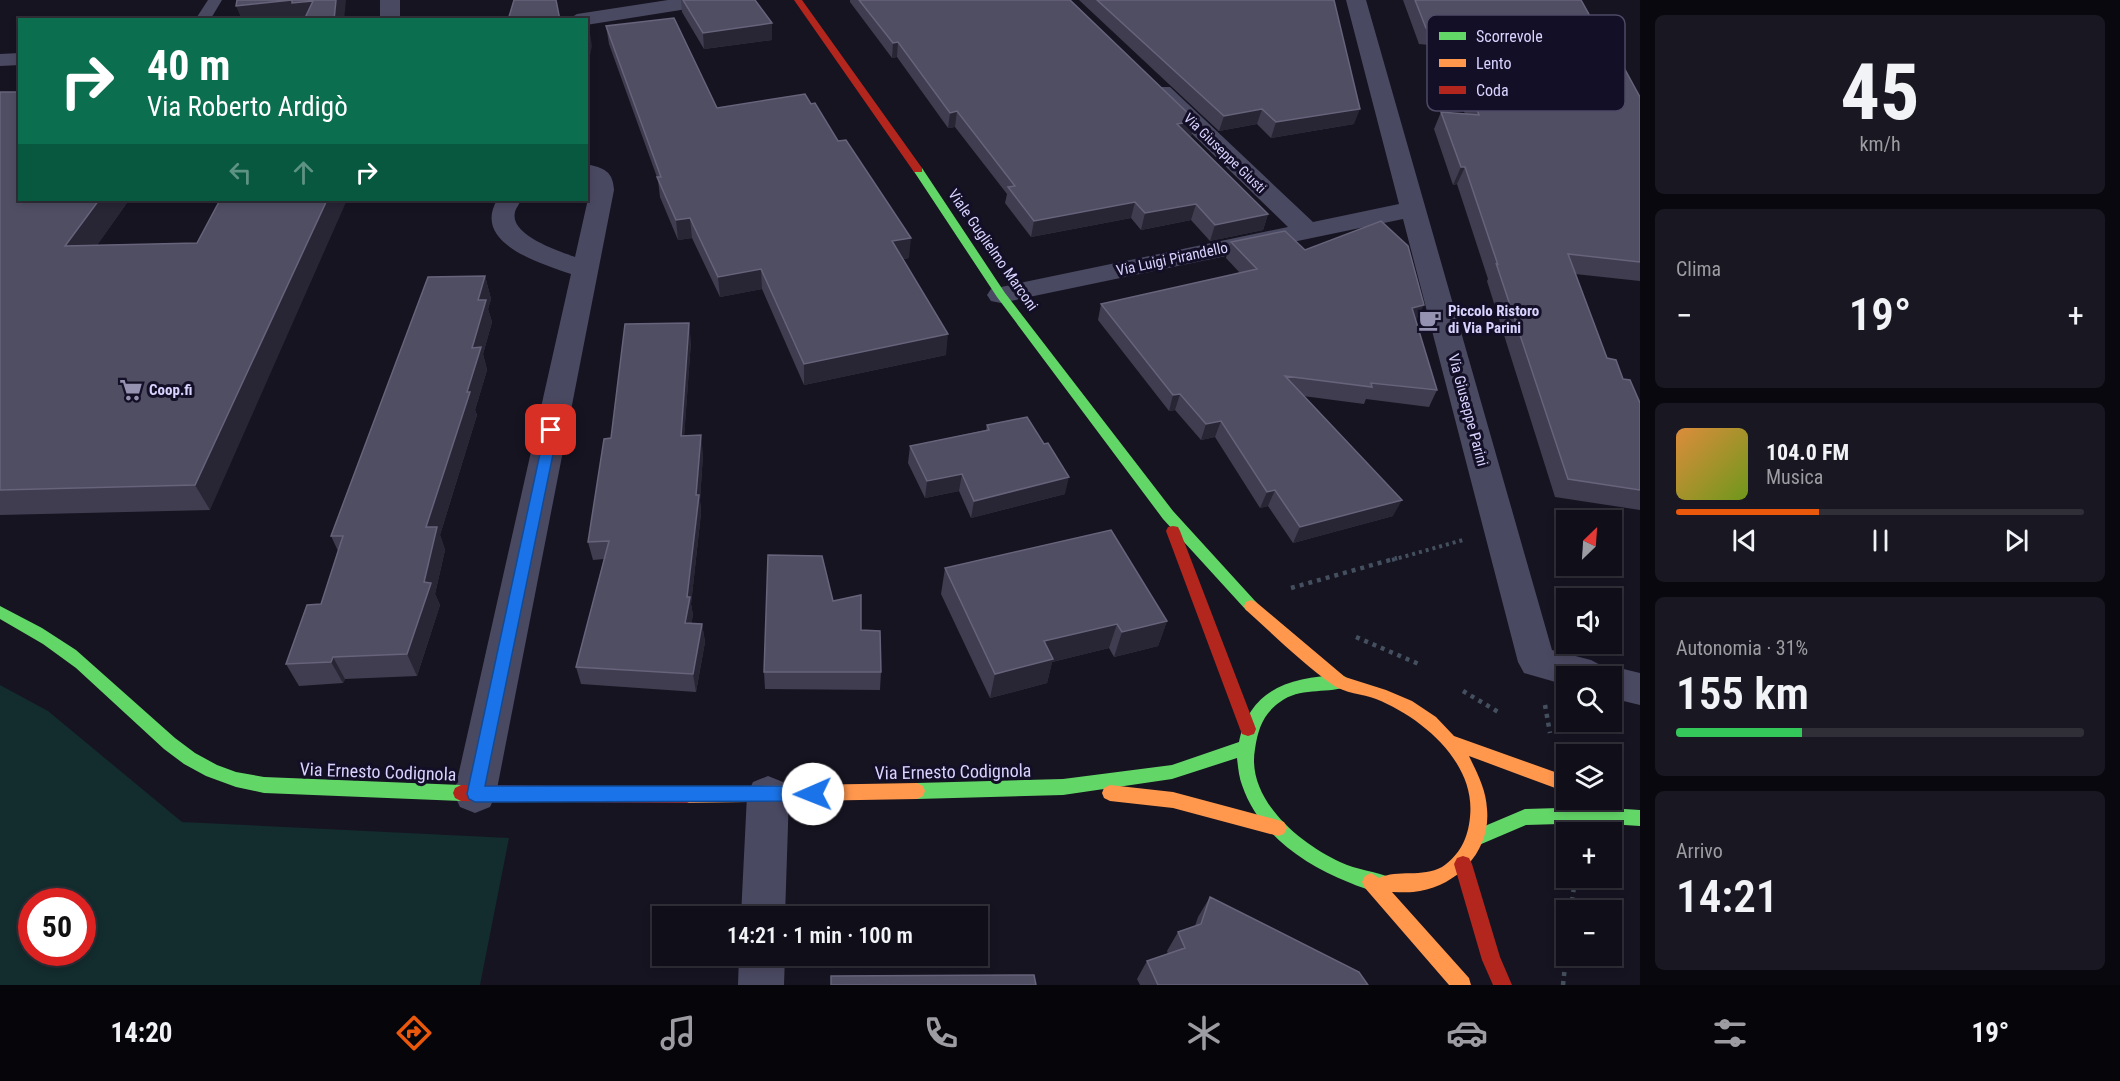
<!DOCTYPE html>
<html lang="it">
<meta charset="utf-8">
<style>
body{margin:0;font-family:"Roboto Condensed",sans-serif;background:#191822;color:#f1f3f6;height:100vh;display:flex;flex-direction:column;font-size:22px;white-space:nowrap}
*{box-sizing:border-box;margin:0}
p{font-size:20px;color:#9c9ca2}
.icon{flex:none;width:33px;height:33px;fill:none;stroke:currentColor;stroke-width:2;stroke-linecap:round;stroke-linejoin:round}
.map{position:relative;flex:1;overflow:hidden}
.drawer{display:flex;flex-direction:column;gap:15px;padding:15px;background:#09080e;width:480px}
.drawer>*{flex:none}
.top-card{position:absolute;left:18px;top:18px;width:570px;height:183px;border-radius:0px;box-shadow:0 3px 9px #0003,0 0 0 2px #302f38;background:#0b6e4f;color:#fff;overflow:hidden}
.needle{width:39px;rotate:25deg}
.buttons{position:absolute;left:1556px;top:510px;display:grid;gap:12px}
.buttons a{display:grid;place-items:center;width:66px;height:66px;border-radius:0px;background:#100f19;box-shadow:0 3px 9px #0003,0 0 0 2px #302f38;font-size:30px}
.speed{position:absolute;left:18px;top:888px;display:flex;gap:12px;font-size:30px;font-weight:700;text-align:center}
.speed>*{display:grid;place-content:center;width:78px;height:78px;border-radius:50%;background:#100f19;box-shadow:0 3px 9px #0003,0 0 0 2px #302f38;line-height:1}
.speed .limit{border:9px solid #d22;background:#fff;color:#111}
.pin{position:absolute;display:grid;place-items:center;width:51px;height:51px;color:#fff;margin:-26px;border-radius:12px;box-shadow:0 3px 9px #0006}
.me{position:absolute;width:66px;margin:-33px;rotate:269deg;stroke-linejoin:round;filter:drop-shadow(0 0 4px #0008)}
.turn{display:flex;align-items:center;gap:21px;height:126px;padding:0 30px;font-size:27px}
.turn .icon{width:78px;height:78px;stroke-width:2.5}
.turn b{display:block;font-size:42px;line-height:51px}
.lanes{display:flex;align-items:center;height:57px;padding:0 30px;background:#0003;justify-content:center;gap:30px;direction:ltr}
.lanes .off{opacity:.35}
.big{font-size:45px;font-weight:600;line-height:1.1}
.drawer .card{flex:1;display:flex;flex-direction:column;justify-content:center;gap:9px;min-width:0;padding:0 21px;border-radius:9px;background:#191822}
.drawer .dial{align-items:center;gap:0}
.dial b{font-size:78px;line-height:1}
.song{display:flex;align-items:center;gap:18px}
.cover{width:72px;height:72px;border-radius:9px;background:linear-gradient(135deg,hsl(30 70% 55%),hsl(80 70% 35%))}
.played{height:6px;border-radius:3px;background:linear-gradient(90deg,#ea580c 35%,#302f38 35%)}
.keys{display:flex;justify-content:space-around;direction:ltr}
.heat{display:flex;justify-content:space-between;align-items:center;font-size:33px;direction:ltr}
.charge{height:9px;border-radius:4px;background:linear-gradient(90deg,#34c759 31%,#302f38 0)}
.trip{position:absolute;left:652px;top:906px;width:336px;height:60px;border-radius:0px;background:#100f19;box-shadow:0 3px 9px #0003,0 0 0 2px #302f38;font-weight:600;line-height:60px;text-align:center}
.tabs{display:flex;height:96px;justify-content:space-around;align-items:center;background:#06060a;color:#9c9ca2}
.tabs .icon{width:42px;height:42px}
.tabs .selected{color:#ea580c}
.tabs b{font-size:27px;color:#f1f3f6}
main{display:flex;flex:1;min-height:0}
.map>svg:first-child{display:block}
</style>
<main>
<div class="map">
<svg width="1640" height="985" viewBox="0 0 1640 985">
<rect width="100%" height="100%" fill="#161421"/>
<path fill="#132c2d" fill-rule="evenodd" d="M0 685 48 711 182 822 509 838 480 985H0ZM32 902H82V952H32Z"/>
<g fill="none" stroke-linecap="round" stroke-linejoin="round">
<path stroke="#44505f" stroke-width="4" stroke-dasharray="3 4" stroke-linecap="butt" d="M1392 560 1463 540"/>
<path stroke="#44505f" stroke-width="4.5" stroke-dasharray="4 5" stroke-linecap="butt" d="M1291 588 1397 558
M1356 637 1421 665
M1463 691 1500 713
M1545 705 1550 733
M1571 910 1575 878
M1563 985 1566 956"/>
<path fill="#4a4962" fill-rule="evenodd" d="M208 0H222L210 20H195Z"/>
<path fill="#4a4962" fill-rule="evenodd" d="M380 0H400V20H380Z
M668 0H716L706 6 586 25V20H567L577 14Z
M1346 0H1366L1552 650 1591 660 1606 668 1611 666 1640 673V705L1611 698V676H1566V685L1524 673 1518 662 1403 219 1001 303 991 301 987 295 991 289 1001 287 1288 227 1154 97 1151 92 1154 87H1170L1313 222 1399 204Z
M20 53V65L0 66V54Z
M586 164C604 168 613 171 614 190L496 794 490 807 475 813 460 807 454 794 571 274C539 263 472 243 497 200H521C520 203 516 208 515 212 509 235 558 251 575 257L590 190Z
M768 776 783 782 789 795 785 916H741L747 795 753 782Z
M739 956H785L784 985H738Z"/>
<path fill="#63d668" fill-rule="evenodd" d="M918 167 922 168 1005 293 1173 511 1256 602 1258 606 1256 610 1251 612 1246 610 1163 519 997 297 913 170Z
M0 606 42 628 76 650 175 738 195 753 217 765 236 772 264 777 461 785 467 788 469 793 467 798 461 801 264 793 236 787 206 776 184 764 164 749 76 668 43 644 0 619Z
M1340 675 1346 677 1348 682 1346 687C1324 694 1300 687 1280 702 1263 714 1258 729 1255 749 1246 799 1299 843 1340 862 1357 870 1375 871 1392 878L1395 884 1392 890C1379 895 1360 887 1348 882 1303 864 1258 833 1242 785 1239 777 1238 767 1237 758L1172 779 1063 795 917 799 911 796 909 791 911 786 917 783 1063 779 1172 765 1239 742C1250 688 1291 677 1340 675Z
M1593 807 1640 810V826L1593 823 1526 825 1479 845 1473 843 1470 837 1473 831 1525 809Z"/>
<path fill="#ff974d" fill-rule="evenodd" d="M1251 600 1256 602 1345 677 1386 690 1412 701 1436 717 1454 736 1566 776V792L1469 756C1477 773 1486 789 1487 809 1491 850 1459 884 1420 891 1411 893 1401 892 1392 892L1469 978 1471 985H1449L1365 888 1362 882 1365 876 1371 873 1379 878C1398 869 1422 878 1442 867 1460 855 1468 838 1470 817 1476 762 1421 717 1376 699 1363 694 1344 693 1333 685 1302 663 1274 635 1246 610L1244 606 1246 602Z
M917 783 923 786 925 791 923 796 917 799 687 803 681 800 679 795 681 790 687 787Z
M1110 785 1173 792 1278 820 1284 822 1287 828 1284 834 1278 836 1173 808 1110 801 1104 798 1102 793 1104 788Z"/>
<path fill="#b3261e" fill-rule="evenodd" d="M794 0H802L922 168V172H914Z
M1173 526 1178 527 1180 531 1256 729 1254 734 1248 736 1242 734 1240 729 1166 531 1168 527Z
M461 785 687 787 693 790 695 795 693 800 687 803 461 801 455 798 453 793 455 788Z
M1463 856 1469 858 1472 864 1500 957 1512 985H1493L1482 960 1454 864 1457 858Z"/>
</g>
<path fill="#403d50" d="M681 0H755L772 23V40L704 49 682 12Z
M850 0H1070L1196 121 1191 136H1190L1268 214 1263 230 1210 241 1191 220 1141 230 1131 218 1031 237 1005 203 1007 194 955 127 948 128 897 57 892 58 850 2Z
M1079 0H1334L1354 124 1271 138 1257 124 1219 131Z
M1403 0H1581L1599 32 1640 97V281L1575 274 1607 358 1623 379 1640 403V510L1555 497 1487 281 1488 279 1457 184 1453 185 1434 129 1441 112 1465 114 1440 46 1419 44Z
M606 26 717 108 909 258 903 259 946 355 804 385 762 289 720 297 692 238 678 240 660 197 658 180 609 44Z
M0 92 20 200H129L97 245 197 243 210 510 0 515Z
M1231 242 1305 250 1416 321 1437 390 1429 407 1366 399 1364 404 1303 396 1393 516 1293 543 1268 506 1260 508 1215 437 1201 440 1175 410 1169 411 1098 320 1101 304 1240 273 1226 258Z
M485 276 491 299 488 309 492 322 483 354 487 370 475 410 477 415 440 535 445 550 435 594 440 605 417 676 345 679 343 683 299 686 286 664 321 604 338 551 331 536Z
M691 341 684 436 703 454 700 500 701 513 691 604 693 615 691 623 702 624 705 642 696 692 581 684 576 667 604 559 593 560 588 542 611 438Z
M987 425 1065 494 971 518 959 491 925 498 908 463 910 446 986 430Z
M945 568 1167 621 1158 646 1114 657 1109 648 1052 662 1047 683 990 698 941 594Z
M861 630 881 672 880 690 765 689 764 672Z
M1210 897 1368 985H1140L1137 979 1147 961 1168 954 1167 951 1178 932 1195 926 1198 917Z"/>
<path fill="#282635" d="M292 0 313 1 319 20H242L236 6Z
M336 0H346L344 20H334Z
M772 23V40L704 49 703 33Z
M589 27 592 46 586 75V40Z
M898 42 897 57 892 58 893 43Z
M1262 109 1257 124 1219 131 1224 116Z
M1360 109 1354 124 1271 138 1276 122Z
M957 111 955 127 948 128 950 113Z
M1196 121 1191 136 1173 139 1177 124Z
M1461 167H1465L1457 184 1453 185Z
M99 200H129L79 271 65 246Z
M327 200H347L210 510 195 485Z
M1135 202 1131 218 1031 237 1034 221Z
M1196 204 1191 220 1141 230 1145 213Z
M1268 214 1263 230 1210 241 1215 225Z
M690 218 692 238 678 240 676 220Z
M911 238 909 258 891 261 892 241Z
M761 269 762 289 720 297 718 277Z
M485 276 491 299 488 309 492 322 483 354 487 370 475 410 477 415 440 535 445 550 435 594 440 605 417 676 407 654 424 582 426 527 472 348 478 300Z
M1424 305 1416 321 1412 308Z
M689 323 691 341 683 454 681 436Z
M948 334 946 355 804 385V364Z
M1180 394 1175 410 1169 411 1173 395Z
M1221 421 1215 437 1201 440 1206 424Z
M701 435 703 454 700 500 701 513 691 604 693 615 688 641 685 623Z
M962 474 959 491 925 498 927 481Z
M1069 477 1065 494 971 518 974 501Z
M1275 490 1268 506 1260 508 1267 492Z
M1402 500 1393 516 1293 543 1300 527Z
M1167 621 1158 646 1114 657 1122 632Z
M702 624 705 642 696 692 693 674Z
M1117 624 1109 648 1052 662 1047 683 990 698 995 674 1044 641Z
M333 657 345 679 343 683 331 662Z"/>
<path fill="#504e63" stroke="#66637b" stroke-width="1.5" d="M237 0H336L334 20H304L313 1 292 3V0L236 6Z
M514 0H556L560 20H508Z
M683 0H755L772 23 703 33Z
M859 0H1070L1196 121 1177 124 1268 214 1215 225 1196 204 1145 213 1135 202 1034 221 1008 187 1015 186 957 111 950 113 898 42 893 43Z
M1097 0H1334L1360 109 1276 122 1262 109 1224 116Z
M1415 0H1581L1599 32 1623 66 1640 97V262L1568 254 1607 358 1616 360 1623 379 1630 380 1640 403V490L1568 479 1496 263 1498 265 1465 167H1461L1441 112 1479 115 1447 30 1426 28Z
M674 18 717 108 805 94 811 104 815 103 838 141 846 140 911 238 892 241 948 334 804 364 761 269 718 277 690 218 676 220 657 177H661L606 26Z
M586 27H589L586 40Z
M0 92H20V200H99L65 246 197 243 220 200H327L195 485 0 490Z
M1381 221 1408 246 1424 305 1412 308 1437 390 1371 383 1372 387 1285 376 1402 500 1300 527 1275 490 1267 492 1221 421 1206 424 1180 394 1173 395 1101 304 1257 269 1231 242 1285 231 1305 250Z
M485 276 478 300H486L472 348 481 347 467 392H470L426 527H437L424 582 431 583 407 654 333 657 331 662 286 664 307 605 321 604 343 536H331L428 277Z
M689 323 681 436 701 435 696 495H699L687 597H690L685 623 702 624 693 674 576 667 609 541 588 542 604 439 611 438 625 324Z
M1027 417 1044 444 1048 443 1069 477 974 501 962 474 927 481 910 446 989 430 987 425Z
M1111 530 1167 621 1122 632 1117 624 1044 641 1053 659 995 674 945 568Z
M768 555 822 556 833 601 861 595V630L880 631 881 672H764Z
M1210 897 1359 972 1368 985H1158L1147 961 1185 948 1178 932 1201 924Z
M1034 975 1036 985H831V976Z"/>
<path fill="#1a73e8" stroke="#114b97" stroke-width="1.5" d="M551 425 558 430 485 786H813L819 788 822 794 819 799 813 801 475 802 469 799 467 794 545 430Z"/>
<defs>
<g id="cafe-bare" transform="scale(1.8)"><path d="M-5.5-4.5H6V0H3Q3 3.5 0 3.5H-2.5Q-5.5 3.5-5.5 0ZM3-3.2v2h1.7v-2ZM-6 4.5H4V6H-6Z" fill="#9591b1" stroke="#130f26" stroke-width="2.5" paint-order="stroke"/></g>
<g id="supermarket-bare" transform="scale(1.8)"><path d="M-6-5.5h2.5l.6 2H6L4.5 2H-2.5L-4.4-4H-6ZM-1.5 3.2a1.3 1.3 0 1 0 .1 0ZM3 3.2a1.3 1.3 0 1 0 .1 0Z" fill="#9591b1" stroke="#130f26" stroke-width="2.5" paint-order="stroke"/></g>
</defs>
<g fill-rule="evenodd">
<use href="#cafe-bare" x="1430" y="320"/>
<use href="#supermarket-bare" x="131" y="390"/>
</g>
<g text-anchor="middle" stroke-width="6" stroke-linejoin="round" paint-order="stroke">
<g font-size="14" fill="#d9d4ff" stroke="#130f26">
<text transform="translate(1225 153) rotate(44)" y="5">Via Giuseppe Giusti</text>
</g>
<g font-size="15" fill="#d9d4ff" stroke="#130f26">
<text transform="translate(993 250) rotate(55)" y="5">Viale Guglielmo Marconi</text>
<text transform="translate(1172 259) rotate(-12)" y="5">Via Luigi Pirandello</text>
<text transform="translate(1468 410) rotate(75)" y="5">Via Giuseppe Parini</text>
</g>
<g font-size="15" font-weight="bold" fill="#d9d4ff" stroke="#130f26" text-anchor="start">
<text x="1448" y="316">Piccolo Ristoro<tspan x="1448" dy="17">di Via Parini</tspan></text>
<text x="149" y="395">Coop.fi</text>
</g>
<g font-size="18" fill="#d9d4ff" stroke="#130f26">
<text transform="translate(378 772) rotate(2)" y="6">Via Ernesto Codignola</text>
<text transform="translate(953 772) rotate(-1)" y="6">Via Ernesto Codignola</text>
</g>
</g>
<rect x="1427" y="15" width="198" height="96" rx="9" fill="#130f26" stroke="#4e4a67" stroke-width="1.5"/>
<rect x="1439" y="32" width="27" height="8" fill="#63d668"/>
<rect x="1439" y="59" width="27" height="8" fill="#ff974d"/>
<rect x="1439" y="86" width="27" height="8" fill="#b3261e"/>
<g font-size="16" fill="#d9d4ff">
<text x="1476" y="42">Scorrevole</text>
<text x="1476" y="69">Lento</text>
<text x="1476" y="96">Coda</text>
</g>
</svg>
<div class="buttons">
<a><svg class="needle" viewBox="-14 -14 28 28"><path d="M0-13l5 13h-10z" fill="#e53935"/><path d="M0 13l5-13h-10z" fill="#9c9ca2"/></svg></a>
<a><svg class="icon" aria-label="sound" viewBox="0 0 24 24"><path d="M4 9h4l5-4v14l-5-4H4zM17 9q2 3 0 6"/></svg></a>
<a><svg class="icon" aria-label="search" viewBox="0 0 24 24"><circle cx="10" cy="10" r="6"/><path d="M15 15l6 6"/></svg></a>
<a><svg class="icon" aria-label="layers" viewBox="0 0 24 24"><path d="M12 4l9 5-9 5-9-5zM3 14l9 5 9-5"/></svg></a>
<a>+</a>
<a>−</a>
</div>
<div class="speed"><div class="limit">50</div></div>
<div class="pin" style="left:551px;top:430px;background:#d93025"><svg class="icon" aria-label="arrive" viewBox="0 0 24 24"><path d="M6 21V4h12l-3 4 3 4H6"/></svg></div>
<svg class="me" style="left:813px;top:794px" viewBox="-20 -20 40 40"><circle r="19" fill="#fff"/><path d="M0-13L10 11 0 6-10 11z" fill="#1a73e8"/></svg>
<div class="trip">14:21 · 1 min · 100 m</div>
<div class="top-card">
<div class="turn"><svg class="icon" aria-label="right" viewBox="0 0 24 24"><path d="M7 20v-9h11M14 6l5 5-5 5"/></svg><div><b>40 m</b>Via Roberto Ardigò</div></div>
<div class="lanes"><svg class="icon off" aria-label="left" viewBox="0 0 24 24"><path d="M17 20v-9H6M10 6l-5 5 5 5"/></svg><svg class="icon off" aria-label="ahead" viewBox="0 0 24 24"><path d="M12 20V5M6 11l6-6 6 6"/></svg><svg class="icon" aria-label="right" viewBox="0 0 24 24"><path d="M7 20v-9h11M14 6l5 5-5 5"/></svg></div>
</div>
</div>
<section class="drawer">
<div class="card dial"><b>45</b><p>km/h</p></div>
<div class="card"><p>Clima</p>
<div class="heat"><a>−</a><b class="big">19°</b><a>+</a></div>
</div>
<div class="card">
<div class="song"><i class="cover"></i><div><b>104.0 FM</b><p>Musica</p></div></div>
<div class="played"></div>
<div class="keys"><svg class="icon" aria-label="previous" viewBox="0 0 24 24"><path d="M18 5L8 12l10 7zM5 5v14"/></svg><svg class="icon" aria-label="pause" viewBox="0 0 24 24"><path d="M8 5v14M16 5v14"/></svg><svg class="icon" aria-label="next" viewBox="0 0 24 24"><path d="M6 5l10 7-10 7zM19 5v14"/></svg></div>
</div>
<div class="card"><p>Autonomia · 31%</p><b class="big">155 km</b><div class="charge"></div></div>
<div class="card"><p>Arrivo</p><b class="big">14:21</b></div>
</section>
</main>
<nav class="tabs">
<b>14:20</b>
<svg class="icon selected" aria-label="directions" viewBox="0 0 24 24"><path d="M12 3l9 9-9 9-9-9zM9 14v-3h6M13 9l2 2-2 2"/></svg>
<svg class="icon" aria-label="music" viewBox="0 0 24 24"><path d="M9 18V5l10-2v13"/><circle cx="6" cy="18" r="3"/><circle cx="16" cy="16" r="3"/></svg>
<svg class="icon" aria-label="phone" viewBox="0 0 24 24"><path d="M5 4h4l2 5-3 2q2 4 5 5l2-3 5 2v4C11 20 4 13 5 4z"/></svg>
<svg class="icon" aria-label="climate" viewBox="0 0 24 24"><path d="M12 3v18M4 7l16 10M4 17L20 7"/></svg>
<svg class="icon" aria-label="car" viewBox="0 0 24 24"><path d="M5 17H2v-5l4-1 3-4h7l3 4 3 1v5h-3M9 17h6M6 11h13"/><circle cx="7" cy="17" r="2"/><circle cx="17" cy="17" r="2"/></svg>
<svg class="icon" aria-label="filters" viewBox="0 0 24 24"><path d="M4 7h16M4 17h16"/><circle cx="9" cy="7" r="2"/><circle cx="15" cy="17" r="2"/></svg>
<b>19°</b>
</nav>
